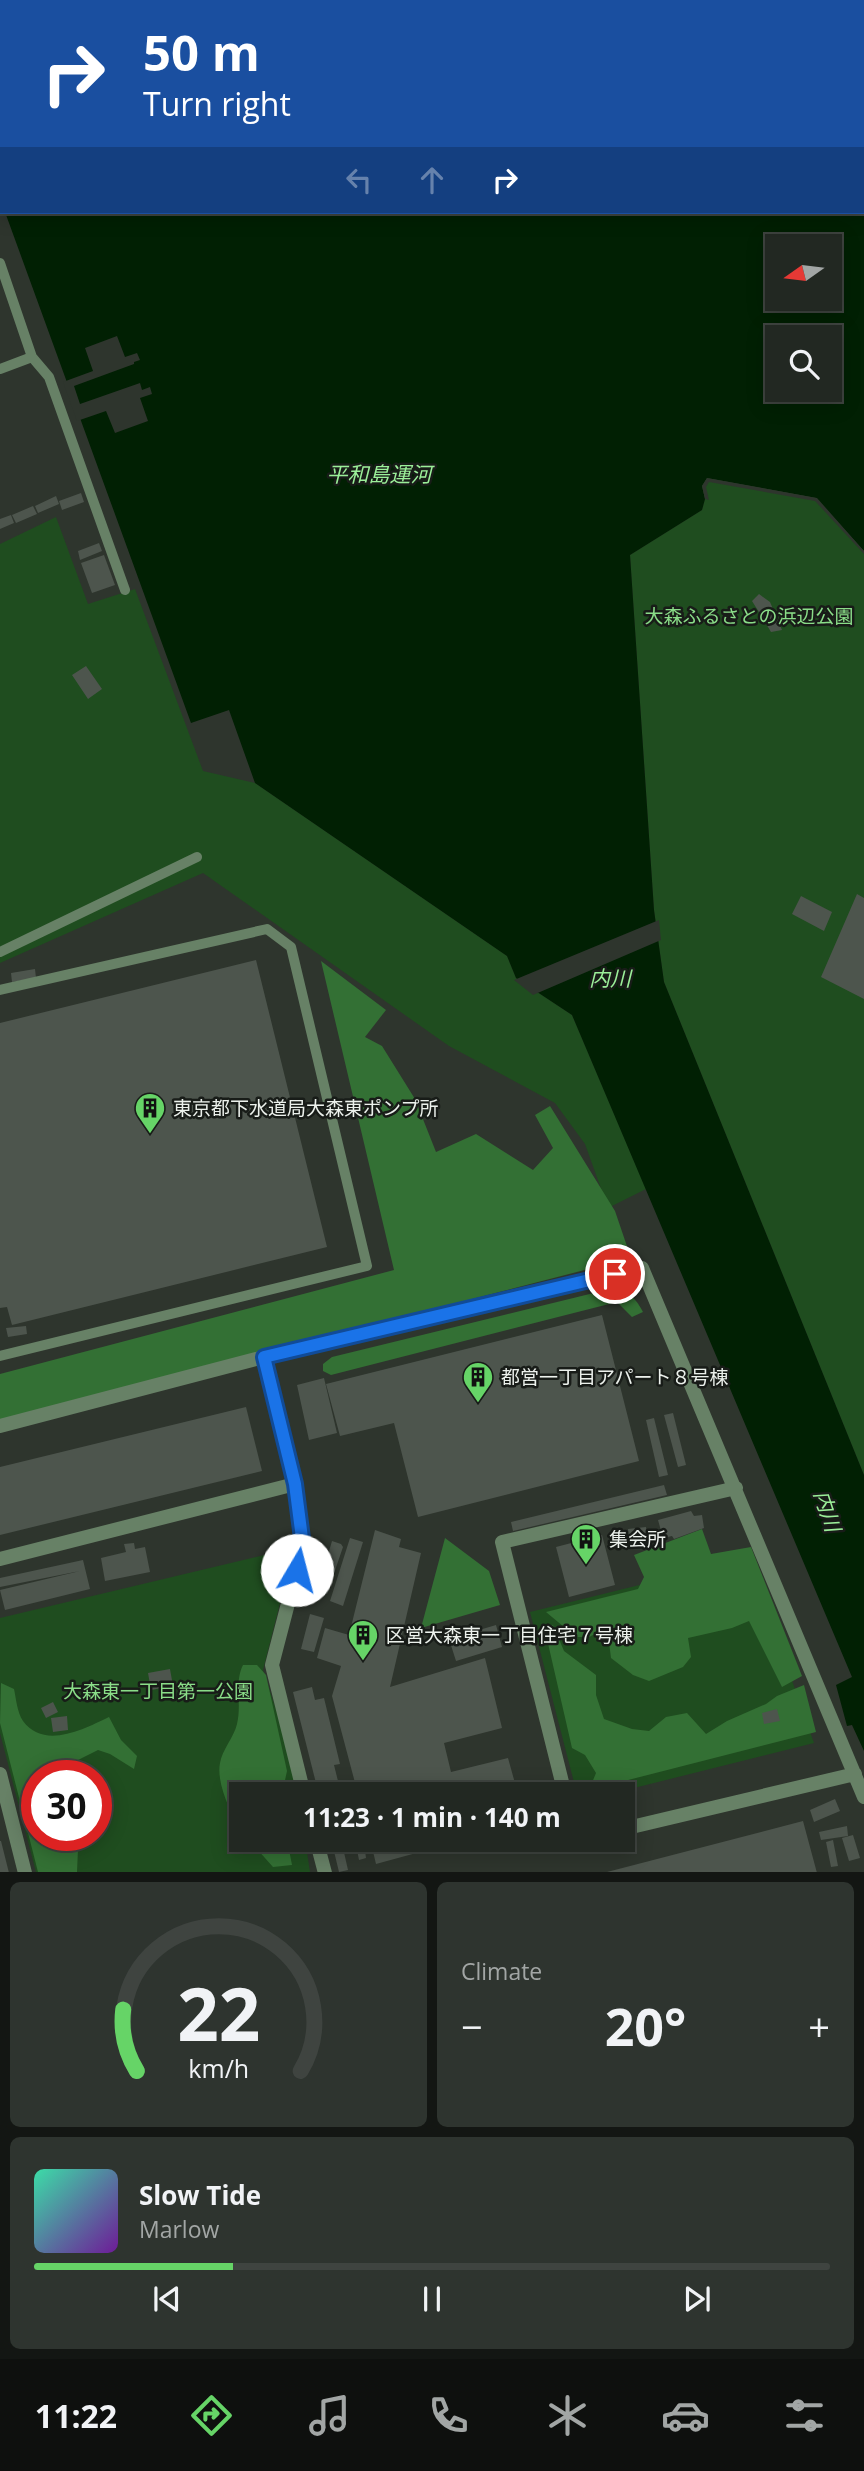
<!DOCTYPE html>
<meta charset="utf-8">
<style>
body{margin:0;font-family:"Open Sans","Noto Sans JP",sans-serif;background:#2e342f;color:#f1f3f6;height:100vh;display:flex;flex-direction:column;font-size:26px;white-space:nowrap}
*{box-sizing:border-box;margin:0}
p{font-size:23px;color:#a2a6a5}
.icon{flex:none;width:38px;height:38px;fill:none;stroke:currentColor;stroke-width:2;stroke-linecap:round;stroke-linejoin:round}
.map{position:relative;height:1872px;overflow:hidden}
.side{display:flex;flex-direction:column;gap:10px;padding:10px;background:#131613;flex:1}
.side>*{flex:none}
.hud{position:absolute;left:0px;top:0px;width:864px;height:214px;box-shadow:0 4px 18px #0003,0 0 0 2px #3f4440;background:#1a4fa0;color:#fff;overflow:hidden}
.needle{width:46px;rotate:256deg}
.fabs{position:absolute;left:765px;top:234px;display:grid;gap:14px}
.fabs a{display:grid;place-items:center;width:77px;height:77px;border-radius:0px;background:#222822;box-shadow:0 4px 18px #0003,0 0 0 2px #3f4440;font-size:35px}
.speed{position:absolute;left:21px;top:1760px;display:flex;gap:14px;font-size:35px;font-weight:700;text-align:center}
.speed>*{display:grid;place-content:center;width:91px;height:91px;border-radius:50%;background:#222822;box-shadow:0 4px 18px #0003,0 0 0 2px #3f4440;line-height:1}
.speed .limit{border:10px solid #d22;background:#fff;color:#111}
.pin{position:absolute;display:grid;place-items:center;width:60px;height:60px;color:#fff;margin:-30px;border:4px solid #fff;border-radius:50%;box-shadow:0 2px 7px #0007}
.me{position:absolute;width:77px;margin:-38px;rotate:8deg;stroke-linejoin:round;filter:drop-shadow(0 0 5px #0008)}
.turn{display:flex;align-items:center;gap:24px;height:147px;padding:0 28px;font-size:32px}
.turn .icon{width:91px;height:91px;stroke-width:2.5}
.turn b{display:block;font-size:49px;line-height:60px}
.lanes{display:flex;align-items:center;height:66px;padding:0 28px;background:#0003;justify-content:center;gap:35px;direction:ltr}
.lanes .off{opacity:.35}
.big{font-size:52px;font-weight:700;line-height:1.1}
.side .widget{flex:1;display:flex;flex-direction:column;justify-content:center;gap:10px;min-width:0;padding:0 24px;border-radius:10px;background:#2e342f}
.side .dial{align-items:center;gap:0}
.dial svg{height:182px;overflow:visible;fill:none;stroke:#3f4440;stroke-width:7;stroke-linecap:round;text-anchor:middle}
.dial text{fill:#f1f3f6;stroke:none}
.song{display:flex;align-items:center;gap:21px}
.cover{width:84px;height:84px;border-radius:10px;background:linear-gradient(135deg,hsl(160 70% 55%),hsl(280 70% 35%))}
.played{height:7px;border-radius:4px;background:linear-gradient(90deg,#66d467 25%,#3f4440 25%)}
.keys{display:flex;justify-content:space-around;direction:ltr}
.heat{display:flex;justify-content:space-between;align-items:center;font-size:38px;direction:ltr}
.side .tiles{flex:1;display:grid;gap:10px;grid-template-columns:1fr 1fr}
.widget:last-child{grid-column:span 2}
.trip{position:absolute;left:229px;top:1782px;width:406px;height:70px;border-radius:0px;background:#222822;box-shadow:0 4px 18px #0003,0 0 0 2px #3f4440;font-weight:700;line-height:70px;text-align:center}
.tab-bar{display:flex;height:112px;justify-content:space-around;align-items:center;background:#0e100e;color:#a2a6a5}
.tab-bar .icon{width:49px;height:49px}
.tab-bar .current{color:#66d467}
.tab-bar b{font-size:32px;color:#f1f3f6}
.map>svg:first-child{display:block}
</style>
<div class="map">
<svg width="864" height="1873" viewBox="0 0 864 1873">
<rect width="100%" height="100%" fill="#2e352d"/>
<path fill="#1f4d1f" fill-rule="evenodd" d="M707 478 817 498 864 551V1475L664 982 654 910 630 555 702 510 705 499 702 486Z
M56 517 88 604 135 589 203 771 255 783 507 956 516 978 572 1015 646 1189 608 1208 585 1144 555 1103 449 1046 203 873 0 963V544Z
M294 1548 263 1670 292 1758 298 1794H242V1839H305L310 1872H36L0 1733V1618ZM37 1776H96V1836H37Z
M749 1558 814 1743 610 1794H577L530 1612Z"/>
<path fill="#337034" d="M321 961 386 1010 365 1037 382 1046 415 1099 436 1152 476 1134 533 1170 553 1148 535 1115 550 1106 615 1211 631 1258 0 1421V1374L394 1270Z
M606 1290C625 1291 634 1294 643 1312L632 1317 617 1302 331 1375 323 1371V1364L332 1357Z
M702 1529 711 1554 751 1547 802 1676 782 1687 749 1621 732 1628 688 1638 691 1657 683 1667 649 1681 633 1675 611 1658 609 1642 601 1631 589 1637H576L546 1612 638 1589 644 1577 634 1555Z
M445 1538 489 1571 500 1605 421 1628Z
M553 1625 564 1651 596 1675V1695L604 1719 632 1729 649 1731 666 1717 687 1713 706 1734 727 1721 766 1704 777 1696 804 1685 816 1732 589 1790 596 1773 585 1755 572 1748 544 1626Z
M243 1665H257L266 1675 287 1771 282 1794H242L241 1830C231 1814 216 1783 220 1763 222 1750 234 1737 237 1724 242 1704 234 1683 243 1665Z
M1 1683 14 1689C16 1698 17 1712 23 1721 44 1750 84 1729 109 1717L121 1740 137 1756 134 1769 110 1754 98 1750 78 1760 64 1776H37V1836H73L78 1849 77 1872H38L0 1723Z
M248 1839H287L292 1865 273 1867Z"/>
<path fill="#012003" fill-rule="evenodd" d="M78 0H864V551L816 498 707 478 702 486 705 499 702 510 630 555 654 910 664 982 864 1475V1751L852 1725 847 1726 836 1685 852 1677 572 1015 516 978 507 956 255 783 229 710 191 723 5 212H863V2H77ZM777 247H830V299H777ZM777 338H830V390H777Z"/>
<path fill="#2e352d" d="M117 336 125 357 137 353 140 360 134 362V364L74 386 80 404 140 383 142 390 150 387 152 394 140 398 148 421 115 433 106 411 77 421 63 382 93 371 85 348Z
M707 478 817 498 864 551V554L815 501 709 482 706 487 709 500 705 499 702 486Z
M659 920 661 940 533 995 514 980Z"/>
<path fill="#4d554d" d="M81 493 84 502 62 510 59 501Z
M56 496 59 504 38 513 35 506Z
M33 506 37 514 16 523 12 515Z
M11 515 14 523 0 529V519Z
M99 543 102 551 80 560 78 551Z
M104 555 115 585 92 593 81 563Z
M759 594 770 602 782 630 771 632 762 617 752 601Z
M86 666 102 689 88 699 72 675Z
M857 894 864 898V999L821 977Z
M801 896 832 912 824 931 792 914Z
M256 960 327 1247 12 1325 7 1307 0 1308V1023Z
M35 969 36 978 12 982 11 973Z
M602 1315 639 1461 418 1517 394 1423 340 1436 326 1384Z
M26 1326 27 1334 8 1337 6 1328Z
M324 1378 337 1433 309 1440 297 1385Z
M246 1407 262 1471 0 1535V1467Z
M673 1413 686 1465 678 1467 664 1415Z
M654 1418 668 1475 659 1477 646 1420Z
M664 1485 667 1495 513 1531 511 1522Z
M691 1511 694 1516 702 1515 704 1528 674 1539 672 1536 663 1538 658 1520Z
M646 1527 648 1547 630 1549 628 1529Z
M375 1530 401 1539 399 1547 421 1553 390 1687 485 1658 502 1728 444 1743 451 1772 508 1758 518 1794H358L332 1696 341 1666 317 1658 325 1628 349 1635Z
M602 1535 615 1585 569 1597 556 1547Z
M350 1538 363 1542 343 1606 330 1601Z
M332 1541 341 1544 343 1547 327 1594 317 1592Z
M134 1543 135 1549 145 1547 150 1572 105 1581 101 1558 126 1552 124 1544Z
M83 1560 90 1589 5 1610 0 1590 80 1571 0 1587V1578Z
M310 1614 324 1618 314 1652 301 1649Z
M496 1625 502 1647 456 1661 449 1639Z
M170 1669 173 1686 151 1690 148 1673Z
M312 1687 315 1700 324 1698 340 1764 334 1765 338 1781 317 1787 293 1692Z
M53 1702 58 1712 46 1718 41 1708Z
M777 1709 780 1721 764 1724 762 1713Z
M67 1716 68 1730 53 1732 51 1718Z
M835 1799 840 1811 814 1822 810 1810Z
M803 1821 817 1873H607V1872Z
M847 1826 848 1836 821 1840 819 1832Z
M853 1835 860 1858 849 1861 842 1838Z
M331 1839H341L348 1870 339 1872Z
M370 1839H464V1840L376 1864Z
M833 1840 838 1866 831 1867 826 1842Z
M0 1841H1L9 1873H0Z
M364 1843 366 1858 359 1860 356 1845Z"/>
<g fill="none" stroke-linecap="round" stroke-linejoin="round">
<path stroke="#678166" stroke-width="10" d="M0 263 32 357 49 377 125 590
M0 369 32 357
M0 952 197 857
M0 990 267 929 291 947 367 1266 0 1356"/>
<path stroke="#678166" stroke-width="14" d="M264 1357 295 1484 303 1546 272 1665 304 1794
M0 1426 264 1357 642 1268 864 1797
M0 1559 295 1484
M0 1774 25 1873
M565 1794 502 1542 736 1488
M623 1829 855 1774
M316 1839 325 1873
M576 1839H578"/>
</g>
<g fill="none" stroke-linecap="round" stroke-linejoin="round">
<g stroke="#114b97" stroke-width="18">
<path id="route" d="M297 1570 303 1546 295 1484 264 1357 615 1274"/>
</g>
<use href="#route" stroke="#1a73e8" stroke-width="12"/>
</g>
<defs>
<g id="building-pin" transform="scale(1.575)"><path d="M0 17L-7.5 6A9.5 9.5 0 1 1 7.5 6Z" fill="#66d467" stroke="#181c18"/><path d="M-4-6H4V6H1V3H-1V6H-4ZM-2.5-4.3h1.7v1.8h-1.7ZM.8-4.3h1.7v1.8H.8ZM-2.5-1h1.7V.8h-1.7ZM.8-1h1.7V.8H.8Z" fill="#111"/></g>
</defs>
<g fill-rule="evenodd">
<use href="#building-pin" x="150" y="1108"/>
<use href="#building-pin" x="478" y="1377"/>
<use href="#building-pin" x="586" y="1539"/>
<use href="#building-pin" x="363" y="1635"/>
</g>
<g text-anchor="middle" stroke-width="5" stroke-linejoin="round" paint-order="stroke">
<g font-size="19" fill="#8add88" stroke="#181c18">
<text x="749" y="623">大森ふるさとの浜辺公園</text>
<text x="158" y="1698">大森東一丁目第一公園</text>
</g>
<g font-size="19" fill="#ecf1ec" stroke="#181c18" text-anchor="start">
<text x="173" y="1115">東京都下水道局大森東ポンプ所</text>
<text x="501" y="1384">都営一丁目アパート８号棟</text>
<text x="609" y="1546">集会所</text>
<text x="386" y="1642">区営大森東一丁目住宅７号棟</text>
</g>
<g font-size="21" font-style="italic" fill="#9bef99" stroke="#181c18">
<text x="379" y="482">平和島運河</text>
<text x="610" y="986">内川</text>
<text transform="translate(827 1511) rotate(72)" y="7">内川</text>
</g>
</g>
</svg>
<div class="fabs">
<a><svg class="needle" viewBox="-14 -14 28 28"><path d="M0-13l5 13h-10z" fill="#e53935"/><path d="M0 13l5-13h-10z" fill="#a2a6a5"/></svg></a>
<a><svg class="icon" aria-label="search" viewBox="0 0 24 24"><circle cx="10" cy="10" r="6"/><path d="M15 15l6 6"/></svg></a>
</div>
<div class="speed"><div class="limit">30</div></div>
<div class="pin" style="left:615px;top:1274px;background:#d93025"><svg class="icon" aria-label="arrive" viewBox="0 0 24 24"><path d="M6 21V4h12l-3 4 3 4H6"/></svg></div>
<svg class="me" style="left:297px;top:1570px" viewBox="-20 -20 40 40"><circle r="19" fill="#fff"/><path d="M0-13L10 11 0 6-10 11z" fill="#1a73e8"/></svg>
<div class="trip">11:23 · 1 min · 140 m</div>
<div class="hud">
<div class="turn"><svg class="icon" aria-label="right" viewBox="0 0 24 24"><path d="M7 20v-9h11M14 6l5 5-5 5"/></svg><div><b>50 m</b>Turn right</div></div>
<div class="lanes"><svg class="icon off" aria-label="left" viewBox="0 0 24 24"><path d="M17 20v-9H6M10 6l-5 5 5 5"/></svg><svg class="icon off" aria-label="ahead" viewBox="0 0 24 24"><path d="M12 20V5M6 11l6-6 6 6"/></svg><svg class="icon" aria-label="right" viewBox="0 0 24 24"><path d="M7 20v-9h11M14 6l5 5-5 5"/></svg></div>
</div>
</div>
<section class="side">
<div class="tiles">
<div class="widget dial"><svg viewBox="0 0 100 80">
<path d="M14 69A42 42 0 1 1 86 69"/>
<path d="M14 69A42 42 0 0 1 8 42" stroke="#66d467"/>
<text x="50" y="56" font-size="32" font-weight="700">22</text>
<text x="50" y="72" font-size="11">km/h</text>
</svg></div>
<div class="widget"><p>Climate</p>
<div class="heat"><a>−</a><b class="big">20°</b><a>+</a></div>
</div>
<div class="widget">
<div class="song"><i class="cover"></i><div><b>Slow Tide</b><p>Marlow</p></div></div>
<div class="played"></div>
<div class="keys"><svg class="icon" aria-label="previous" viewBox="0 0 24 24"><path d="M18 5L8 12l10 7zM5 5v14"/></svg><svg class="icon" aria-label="pause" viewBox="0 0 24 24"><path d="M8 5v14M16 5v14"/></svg><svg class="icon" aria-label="next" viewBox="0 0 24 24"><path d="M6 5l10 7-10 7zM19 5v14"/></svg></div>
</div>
</div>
</section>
<nav class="tab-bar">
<b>11:22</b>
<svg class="icon current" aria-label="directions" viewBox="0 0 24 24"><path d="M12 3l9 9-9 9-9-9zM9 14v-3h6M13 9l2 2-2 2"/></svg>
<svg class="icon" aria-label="music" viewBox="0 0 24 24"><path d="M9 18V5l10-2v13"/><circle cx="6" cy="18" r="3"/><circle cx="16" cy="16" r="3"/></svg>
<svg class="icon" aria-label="phone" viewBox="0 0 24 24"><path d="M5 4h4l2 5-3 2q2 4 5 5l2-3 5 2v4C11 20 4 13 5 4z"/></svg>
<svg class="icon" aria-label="climate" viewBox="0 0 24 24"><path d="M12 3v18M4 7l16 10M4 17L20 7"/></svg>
<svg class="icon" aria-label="car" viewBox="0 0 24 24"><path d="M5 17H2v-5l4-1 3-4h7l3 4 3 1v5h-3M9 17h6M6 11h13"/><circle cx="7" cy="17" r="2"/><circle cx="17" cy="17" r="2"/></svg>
<svg class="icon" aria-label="filters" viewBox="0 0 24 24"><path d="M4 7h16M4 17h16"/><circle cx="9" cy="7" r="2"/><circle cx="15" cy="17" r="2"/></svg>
</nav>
